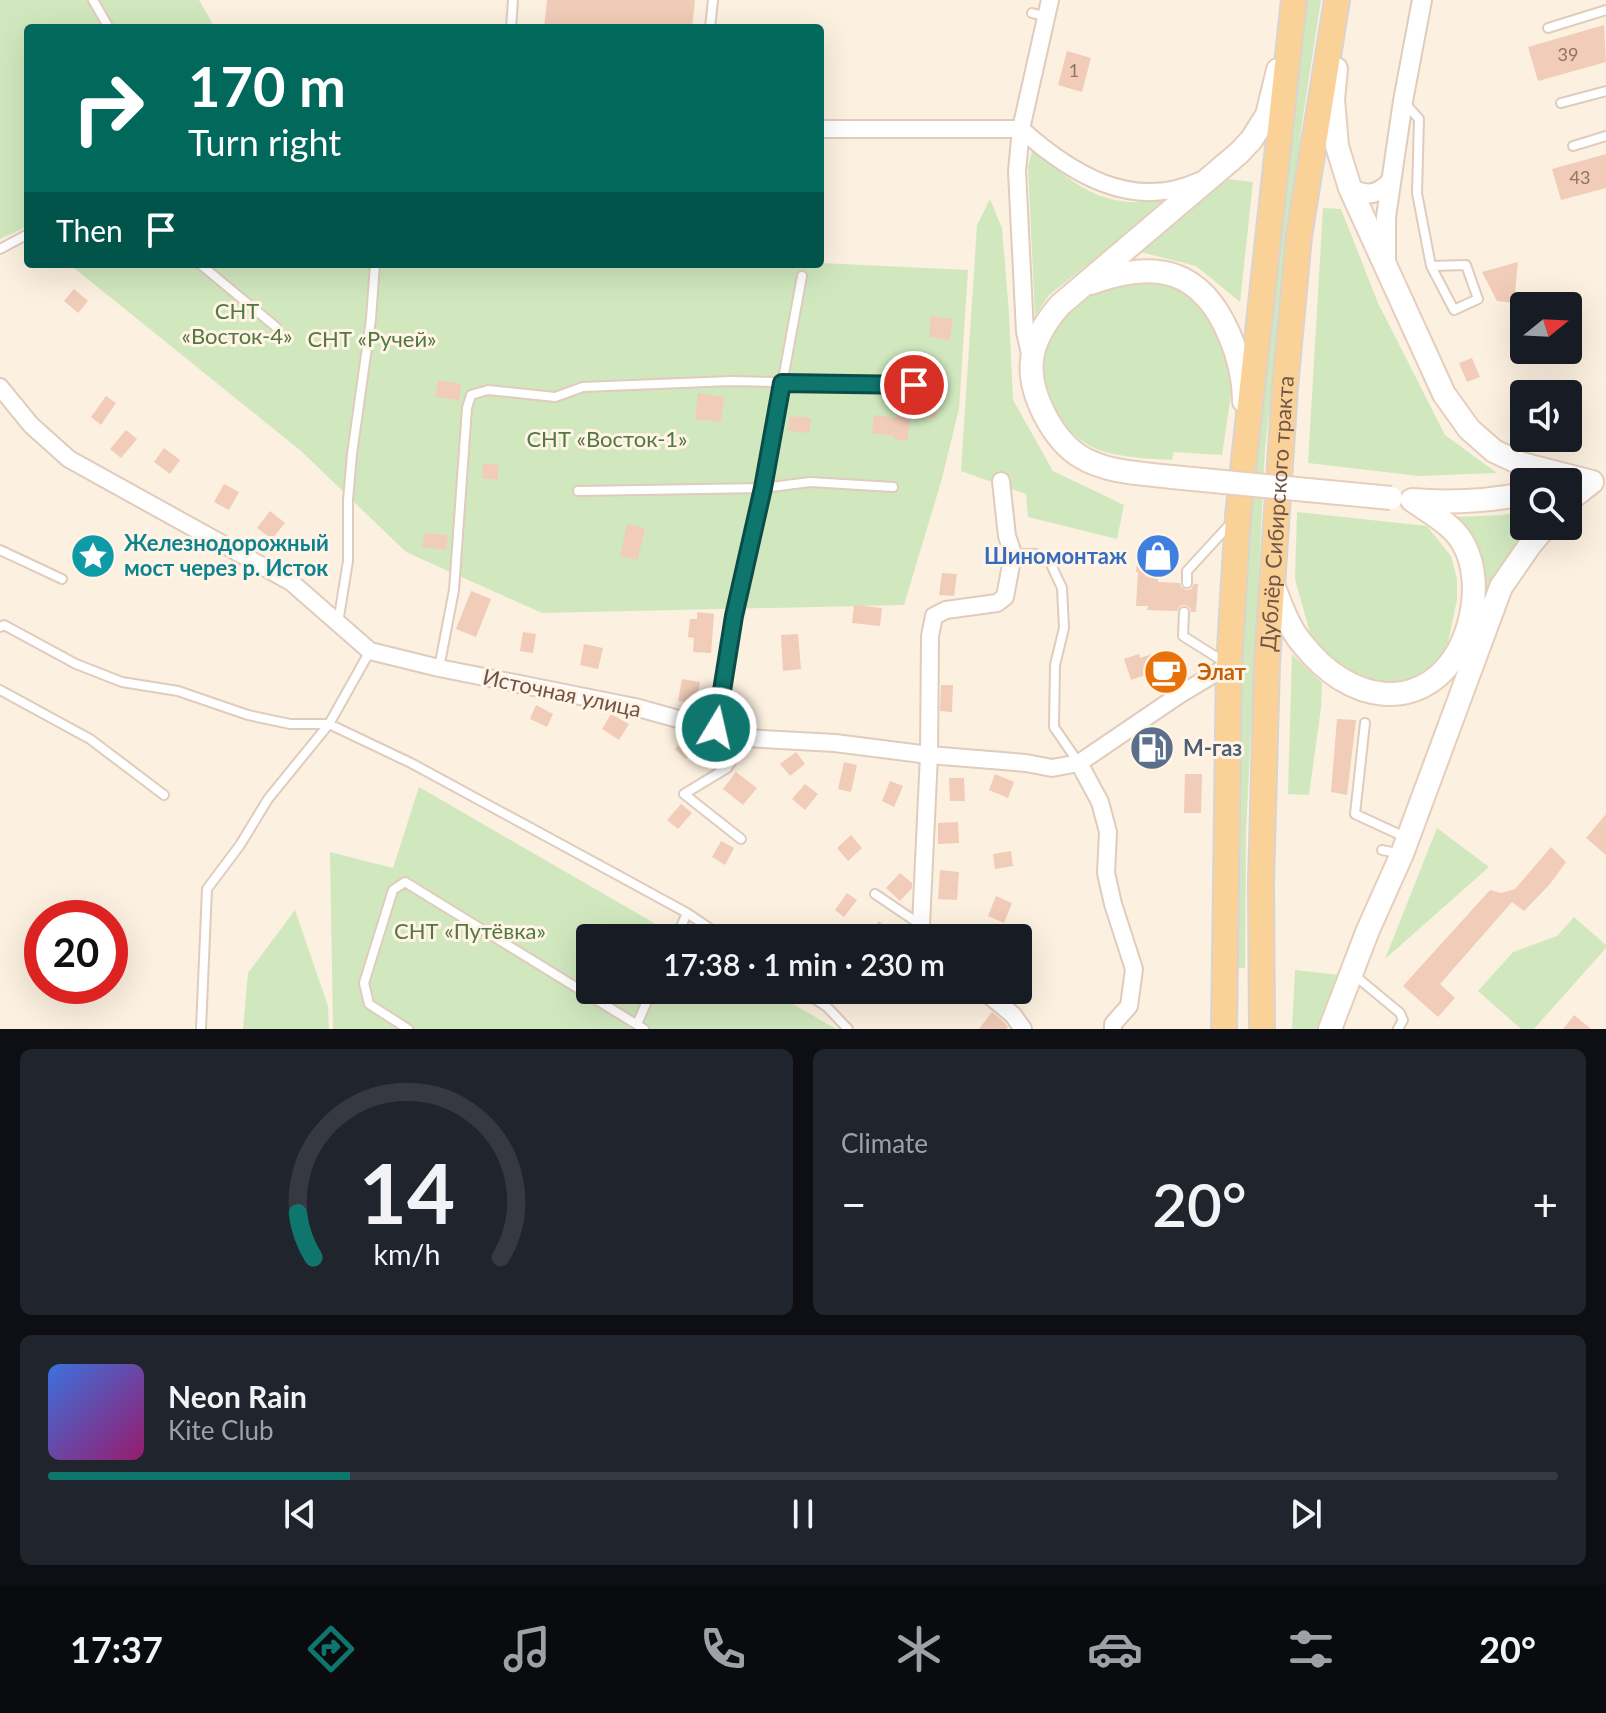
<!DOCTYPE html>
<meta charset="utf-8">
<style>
body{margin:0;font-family:Lato,sans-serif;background:#20242c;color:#f1f3f6;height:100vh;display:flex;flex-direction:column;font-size:30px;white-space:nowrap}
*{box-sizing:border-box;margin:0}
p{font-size:26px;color:#9ea1a6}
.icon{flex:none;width:44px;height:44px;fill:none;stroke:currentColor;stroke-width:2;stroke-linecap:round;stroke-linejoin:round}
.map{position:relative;height:1029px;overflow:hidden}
.drawer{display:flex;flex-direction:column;gap:20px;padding:20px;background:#0d0f14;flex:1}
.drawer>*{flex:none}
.hud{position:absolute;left:24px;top:24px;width:800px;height:244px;border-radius:8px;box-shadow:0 8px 32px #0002;background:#00695c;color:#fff;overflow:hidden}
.needle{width:52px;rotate:72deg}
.fabs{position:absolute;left:1510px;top:292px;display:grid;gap:16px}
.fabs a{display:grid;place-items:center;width:72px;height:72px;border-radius:8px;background:#171b24;box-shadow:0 8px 32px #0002;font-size:40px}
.speed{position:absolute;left:24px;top:900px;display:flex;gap:16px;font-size:40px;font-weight:700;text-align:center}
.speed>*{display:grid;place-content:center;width:104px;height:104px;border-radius:50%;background:#171b24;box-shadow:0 8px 32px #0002;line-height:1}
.speed .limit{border:12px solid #d22;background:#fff;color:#111}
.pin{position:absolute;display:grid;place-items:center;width:68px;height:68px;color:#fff;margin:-34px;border:4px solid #fff;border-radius:50%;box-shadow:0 2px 8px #0007}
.me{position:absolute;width:88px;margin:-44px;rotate:9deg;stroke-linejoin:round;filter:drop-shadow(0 0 6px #0008)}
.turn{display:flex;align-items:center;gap:28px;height:168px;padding:0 32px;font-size:36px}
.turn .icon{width:104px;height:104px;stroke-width:2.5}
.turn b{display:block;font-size:56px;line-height:68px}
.then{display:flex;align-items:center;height:76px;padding:0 32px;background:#0003;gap:16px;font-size:30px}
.big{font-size:60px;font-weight:600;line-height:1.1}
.drawer .card{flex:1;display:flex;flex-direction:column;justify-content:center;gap:12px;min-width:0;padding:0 28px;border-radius:12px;background:#20242c}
.drawer .dial{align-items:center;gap:0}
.dial svg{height:208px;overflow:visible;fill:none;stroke:#363941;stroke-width:7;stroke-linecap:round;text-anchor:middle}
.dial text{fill:#f1f3f6;stroke:none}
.song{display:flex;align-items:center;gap:24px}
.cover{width:96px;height:96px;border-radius:12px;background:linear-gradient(135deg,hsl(220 70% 55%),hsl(320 70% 35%))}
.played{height:8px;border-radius:4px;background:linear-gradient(90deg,#0f766e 20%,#363941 20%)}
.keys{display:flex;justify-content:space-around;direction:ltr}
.heat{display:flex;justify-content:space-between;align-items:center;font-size:44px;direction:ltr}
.drawer .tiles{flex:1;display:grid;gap:20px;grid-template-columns:1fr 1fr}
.card:last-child{grid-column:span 2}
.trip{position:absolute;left:576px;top:924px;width:456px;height:80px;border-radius:8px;background:#171b24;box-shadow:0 8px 32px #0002;font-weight:600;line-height:80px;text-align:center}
.tabs{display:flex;height:128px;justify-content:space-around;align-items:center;background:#090b0e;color:#9ea1a6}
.tabs .icon{width:56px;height:56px}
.tabs .on{color:#0f766e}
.tabs b{font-size:36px;color:#f1f3f6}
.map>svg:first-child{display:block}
</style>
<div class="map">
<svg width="1606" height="1029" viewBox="0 0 1606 1029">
<rect width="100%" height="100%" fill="#fcf0e0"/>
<path fill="#d1e8bf" d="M0 0H199L215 28H28V226L0 239Z
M1306 0H1321L1302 123 1265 449 1246 831 1245 968H1233L1242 582 1291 104Z
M1033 147C1062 175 1092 202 1135 202 1147 202 1160 199 1172 198L1049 295 1035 316 1028 167Z
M1226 179 1253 182 1240 302 1196 266 1140 252Z
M990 199 1002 228 1009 313 1013 400 1053 471 1124 505 1117 539 1028 517 1026 494 961 471 977 225Z
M1323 208 1341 209 1378 303 1445 435 1497 473 1419 476 1308 463Z
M820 263 968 270 959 409 941 482 904 605 542 613 406 552 301 451 69 264H820Z
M1138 281 1160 283 1179 289 1198 302 1215 321 1235 368 1222 455 1174 452 1172 460C1150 459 1113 457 1094 448 1075 439 1056 418 1051 398 1047 386 1041 369 1043 356 1049 327 1081 298 1108 287 1116 283 1128 282 1138 281Z
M1524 511V526H1533C1502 556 1491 586 1478 626L1454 517 1503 515Z
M1297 512 1427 526 1451 556 1457 579V600L1447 647 1432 668 1412 680 1378 682 1340 668 1310 633 1295 579Z
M1292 654 1322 683 1321 708 1309 795 1288 794Z
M419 787 680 938H590V990H769L836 1029H333L330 852 393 868Z
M1437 828 1489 867 1385 959Z
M295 910 328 1006 329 1029H243L248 973Z
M1574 917 1606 945V948L1534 1029H1521L1478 991 1513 952 1557 936Z
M1295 970 1339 975 1317 1029H1292Z"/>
<path fill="#f1ccb8" d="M547 0H695L692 28H544Z
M1604 25 1606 62 1538 81 1528 47Z
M1067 51 1091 58 1082 92 1058 85Z
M1606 154V188L1561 200 1552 169Z
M1518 262 1514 303 1497 301 1482 272Z
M74 289 88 301 78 313 64 301Z
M931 316 953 319 950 340 929 337Z
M904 352 923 354 921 376 902 374Z
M1472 358 1480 377 1467 382 1459 363Z
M438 380 461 384 459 400 435 397Z
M698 393 724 397 721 422 695 419Z
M106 396 116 403 101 425 91 417Z
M918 396 938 399 936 418 915 416Z
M897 412 911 414 907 441 894 439V436L872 433 874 415 896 418Z
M790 416 811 418 809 433 788 431Z
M126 430 137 439 121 458 110 449Z
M164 448 180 460 170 474 154 462Z
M483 463 499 465 497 480 482 478Z
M224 484 239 492 229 510 214 502Z
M270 511 285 523 272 539 257 528Z
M627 524 645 528 638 560 620 556Z
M425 533 448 535 446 550 422 547Z
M1139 544 1161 546 1158 582 1180 583 1181 587 1186 590 1191 589 1194 584H1198L1196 612H1191L1190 608 1185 605 1180 606 1177 611 1147 610 1148 606H1136L1138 572H1136Z
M942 573 957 574 954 596 939 595Z
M471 591 491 599 476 637 456 629Z
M854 605 882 608 880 626 852 623Z
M697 612 714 614 711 653 693 652 694 638 688 637 690 619H697Z
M523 632 536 634 533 653 520 651Z
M798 634 801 669 783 671 781 635Z
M584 644 603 648 598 669 580 665Z
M1161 651 1170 676 1149 683 1146 675 1131 680 1124 659 1139 654 1140 658Z
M682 679 700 682 696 704 678 701Z
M941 685H953L952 712 940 711Z
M536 705 553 714 547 727 530 719Z
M611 714 629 724 619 740 602 729Z
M1337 719 1356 720 1347 795 1331 792Z
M689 734 700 745 686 759 675 749Z
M796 752 805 764 790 776 780 764Z
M844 762 857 765 851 792 838 789Z
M736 772 757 788 743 805 723 789Z
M995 774 1014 782 1008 798 989 790Z
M1185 774H1202L1201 813H1184Z
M949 778H964L965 801H950Z
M890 781 903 786 894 807 882 801Z
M805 784 818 794 805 810 792 799Z
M681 804 692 813 678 829 667 820Z
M1606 814V855L1586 838Z
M958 822 959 843 938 844V823Z
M851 835 862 848 848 861 837 848Z
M721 841 734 848 725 865 712 857Z
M1551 847 1566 862 1550 884 1524 911 1512 902 1440 984 1455 998 1438 1017 1403 986 1490 890 1501 893 1515 889Z
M1011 851 1013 866 995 869 993 854Z
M940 870 959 872 957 900 938 899Z
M900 873 912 883V888L900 901 886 888Z
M847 893 857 900 844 917 835 910Z
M996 896 1012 903 1004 923 988 916Z
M879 921 899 938H865Z
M992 1012 1005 1023 1008 1027 1006 1029H979Z
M1574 1015 1591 1029H1563Z"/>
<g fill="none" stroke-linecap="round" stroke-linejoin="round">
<g stroke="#dfccbc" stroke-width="12">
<path id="service" d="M93 0 109 28
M1032 13 1047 17
M511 28 513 0
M710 28 713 0
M1548 28 1606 10
M1403 101 1419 119 1417 193 1431 266 1466 265 1478 299 1454 310 1431 266
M1561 103 1606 91
M1573 146 1606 136
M0 249 28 234
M200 264 276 327
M578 491 763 488 810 482 893 487
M0 550 62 579
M1013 554H1036L1049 560 1062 588 1064 628 1055 665 1054 727 1078 762
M1187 583V571L1232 522
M1184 612 1183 636 1226 663
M338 623 348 561V500L352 454 371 319 375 264
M0 627 4 625 76 664 122 682 178 691 248 715 290 724H329L411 763 623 878 687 913 724 938
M439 668 454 590 467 408 471 395 488 390 555 397 583 387 731 381 914 385
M0 690 90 739 164 795
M1365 723 1355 814 1407 838
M716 728 734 616 763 488 802 276
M741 839 684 794 727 768 746 738
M1382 850 1401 854
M875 894 921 925
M676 938 687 913
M1353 974 1400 1013 1403 1020 1398 1029
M801 990 827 1007 848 1029
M637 1024 652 990
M201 1029 207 889 240 845 268 799 329 724 370 651
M408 1029 369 1004 364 983 393 890 405 882 644 1029"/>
</g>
<g stroke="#dfccbc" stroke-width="20">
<path id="minor" d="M820 129H1021
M1021 129C1070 173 1132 212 1199 181
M1031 358 1025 332 1017 171 1021 129 1050 0
M0 387 31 425 69 459 291 582 370 651 439 668 635 707 746 738 835 743 929 755 1026 763 1052 768 1079 763 1179 695 1229 665
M1079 763 1100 802 1108 832 1106 873 1113 904 1134 969 1129 1006 1113 1024V1029
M928 938 921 925 929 755 930 636 934 616 946 610 997 603 1005 597 1013 554 1007 536 1001 481
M983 990 1013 1015 1023 1029"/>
</g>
<g stroke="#dfccbc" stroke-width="22">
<path id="tertiary" d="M1350 188C1367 197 1378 195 1391 181
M1386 262V217L1403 101 1422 0"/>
</g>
<g stroke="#e6cebc" stroke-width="26">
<path id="secondary" d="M1336 69 1333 99 1337 146 1350 188 1444 394 1469 429 1494 451 1522 464 1592 482
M1091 283C1155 259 1201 269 1229 334 1238 355 1244 378 1244 401
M1172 477C1142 473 1107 473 1081 457 1053 440 1028 393 1032 360 1034 339 1047 320 1060 305L1239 153 1252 139 1267 115 1278 70
M1412 500C1449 503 1488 501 1524 494
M1568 501 1592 482
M1272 582C1280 602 1287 625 1301 642 1312 656 1326 670 1341 679 1400 715 1455 683 1470 620 1476 595 1476 566 1463 543 1453 525 1429 512 1412 500
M1330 1029 1368 930 1402 854 1501 587 1530 545 1546 526"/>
</g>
<g stroke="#dad3cf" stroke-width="28">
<g id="primary">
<path d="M1224 1029 1229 665 1238 516 1294 0"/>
<path id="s1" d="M1262 1029 1261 882 1267 663 1285 387 1299 236 1337 0"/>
</g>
</g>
<use href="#service" stroke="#fff" stroke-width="8"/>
<use href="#minor" stroke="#fff" stroke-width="16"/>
<use href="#tertiary" stroke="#fff" stroke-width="18"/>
<use href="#secondary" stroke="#fff" stroke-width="22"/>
<use href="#primary" stroke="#fad298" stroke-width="24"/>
<g stroke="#e6cebc" stroke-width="26" stroke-linecap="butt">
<path id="secondary-bridge" d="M1172 477 1391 498"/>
</g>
<use href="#secondary-bridge" stroke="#fff" stroke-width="22"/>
</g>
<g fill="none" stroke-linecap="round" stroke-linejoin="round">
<g stroke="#0a4d48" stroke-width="20">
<path id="route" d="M716 728 734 616 763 488 782 383 914 385"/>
</g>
<use href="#route" stroke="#0f766e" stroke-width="14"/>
</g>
<defs>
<g id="sight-disc" transform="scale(2.3)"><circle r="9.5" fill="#0f9aa8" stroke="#fff4e6"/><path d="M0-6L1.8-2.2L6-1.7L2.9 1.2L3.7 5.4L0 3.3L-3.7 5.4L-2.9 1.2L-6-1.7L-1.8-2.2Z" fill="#fff"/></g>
<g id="shop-disc" transform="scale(2.3)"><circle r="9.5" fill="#3f7fe0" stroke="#fff4e6"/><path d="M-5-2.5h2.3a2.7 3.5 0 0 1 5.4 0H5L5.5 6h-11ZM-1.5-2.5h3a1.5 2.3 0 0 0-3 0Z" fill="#fff"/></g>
<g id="cafe-disc" transform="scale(2.3)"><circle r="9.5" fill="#e8710a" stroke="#fff4e6"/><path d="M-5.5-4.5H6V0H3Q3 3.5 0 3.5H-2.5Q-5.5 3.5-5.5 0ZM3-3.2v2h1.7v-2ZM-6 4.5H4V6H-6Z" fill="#fff"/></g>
<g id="fuel-disc" transform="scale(2.3)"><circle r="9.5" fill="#5c6f8a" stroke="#fff4e6"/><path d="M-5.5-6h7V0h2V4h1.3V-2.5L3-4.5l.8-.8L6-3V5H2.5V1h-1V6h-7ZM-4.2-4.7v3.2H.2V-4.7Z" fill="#fff"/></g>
</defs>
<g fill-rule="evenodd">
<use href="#sight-disc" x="93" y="556"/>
<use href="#shop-disc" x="1158" y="556"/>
<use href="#cafe-disc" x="1166" y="672"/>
<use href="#fuel-disc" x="1152" y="748"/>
</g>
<g text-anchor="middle" stroke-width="6" stroke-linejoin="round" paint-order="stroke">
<g font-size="18" fill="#927364">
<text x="1568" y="61">39</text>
<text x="1074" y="77">1</text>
<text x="1580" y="184">43</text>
</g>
<g font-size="22" fill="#537841" stroke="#fff4e6">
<text x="237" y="319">СНТ<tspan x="237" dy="25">«Восток-4»</tspan></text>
<text x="372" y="347">СНТ «Ручей»</text>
<text x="607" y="447">СНТ «Восток-1»</text>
<text x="470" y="939">СНТ «Путёвка»</text>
</g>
<g font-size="22" fill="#725548" stroke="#fff4e6">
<text dy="8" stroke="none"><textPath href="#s1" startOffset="516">Дублёр Сибирского тракта</textPath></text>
<text transform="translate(562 693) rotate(12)" y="8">Источная улица</text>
</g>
<g font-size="22" font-weight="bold" fill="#0d838f" stroke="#fff4e6" text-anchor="start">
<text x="124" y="551">Железнодорожный<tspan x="124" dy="25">мост через р. Исток</tspan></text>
</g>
<g font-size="22" font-weight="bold" fill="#366cbe" stroke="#fff4e6" text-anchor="end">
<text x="1127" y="564">Шиномонтаж</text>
</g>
<g font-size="22" font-weight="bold" fill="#c56008" stroke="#fff4e6" text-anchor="start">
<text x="1197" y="680">Элат</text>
</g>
<g font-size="22" font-weight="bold" fill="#4e5e75" stroke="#fff4e6" text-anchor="start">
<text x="1183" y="756">М-газ</text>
</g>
</g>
</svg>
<div class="fabs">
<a><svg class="needle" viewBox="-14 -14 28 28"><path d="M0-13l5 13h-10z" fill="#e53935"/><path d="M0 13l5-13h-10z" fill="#9ea1a6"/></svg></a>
<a><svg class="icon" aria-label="sound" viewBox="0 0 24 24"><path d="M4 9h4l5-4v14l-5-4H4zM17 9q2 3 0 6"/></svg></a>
<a><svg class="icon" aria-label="search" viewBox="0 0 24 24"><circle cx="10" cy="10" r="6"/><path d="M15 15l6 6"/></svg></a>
</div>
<div class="speed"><div class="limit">20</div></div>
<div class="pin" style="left:914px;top:385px;background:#d93025"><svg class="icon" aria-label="arrive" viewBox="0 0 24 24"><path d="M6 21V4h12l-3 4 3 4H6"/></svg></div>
<svg class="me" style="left:716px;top:728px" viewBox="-20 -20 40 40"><circle r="17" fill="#0f766e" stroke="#fff" stroke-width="3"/><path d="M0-11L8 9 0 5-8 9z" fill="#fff"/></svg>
<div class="trip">17:38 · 1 min · 230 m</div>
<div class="hud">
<div class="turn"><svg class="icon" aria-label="right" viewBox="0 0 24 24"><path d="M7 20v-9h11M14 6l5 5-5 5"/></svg><div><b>170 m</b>Turn right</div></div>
<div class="then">Then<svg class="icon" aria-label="arrive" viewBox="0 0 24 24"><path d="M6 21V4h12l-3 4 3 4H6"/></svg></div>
</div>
</div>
<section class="drawer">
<div class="tiles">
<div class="card dial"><svg viewBox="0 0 100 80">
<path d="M14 69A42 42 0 1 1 86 69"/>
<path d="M14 69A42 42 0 0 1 8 52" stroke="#0f766e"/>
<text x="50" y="56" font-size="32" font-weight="700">14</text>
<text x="50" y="72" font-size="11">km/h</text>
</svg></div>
<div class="card"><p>Climate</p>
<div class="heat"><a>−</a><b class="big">20°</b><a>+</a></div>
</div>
<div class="card">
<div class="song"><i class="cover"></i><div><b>Neon Rain</b><p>Kite Club</p></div></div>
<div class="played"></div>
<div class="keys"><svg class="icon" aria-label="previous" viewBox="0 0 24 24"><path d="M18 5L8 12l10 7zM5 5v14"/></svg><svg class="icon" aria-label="pause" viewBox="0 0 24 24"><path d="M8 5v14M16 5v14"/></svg><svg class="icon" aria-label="next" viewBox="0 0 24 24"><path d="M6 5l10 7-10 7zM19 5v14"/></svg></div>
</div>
</div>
</section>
<nav class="tabs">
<b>17:37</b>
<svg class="icon on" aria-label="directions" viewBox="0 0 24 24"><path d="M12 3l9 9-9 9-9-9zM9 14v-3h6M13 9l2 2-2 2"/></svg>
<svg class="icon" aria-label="music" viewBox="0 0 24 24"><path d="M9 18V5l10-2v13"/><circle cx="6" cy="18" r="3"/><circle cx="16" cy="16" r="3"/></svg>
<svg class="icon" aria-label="phone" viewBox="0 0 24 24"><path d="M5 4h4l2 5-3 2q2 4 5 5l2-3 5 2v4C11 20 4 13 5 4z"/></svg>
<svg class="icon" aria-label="climate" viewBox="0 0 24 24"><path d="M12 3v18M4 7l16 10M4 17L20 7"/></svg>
<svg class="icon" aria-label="car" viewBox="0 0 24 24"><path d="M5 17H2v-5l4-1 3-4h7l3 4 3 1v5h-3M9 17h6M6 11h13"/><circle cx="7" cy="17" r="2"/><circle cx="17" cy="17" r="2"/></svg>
<svg class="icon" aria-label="filters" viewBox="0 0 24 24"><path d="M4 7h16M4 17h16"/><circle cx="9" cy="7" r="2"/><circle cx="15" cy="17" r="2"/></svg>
<b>20°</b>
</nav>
